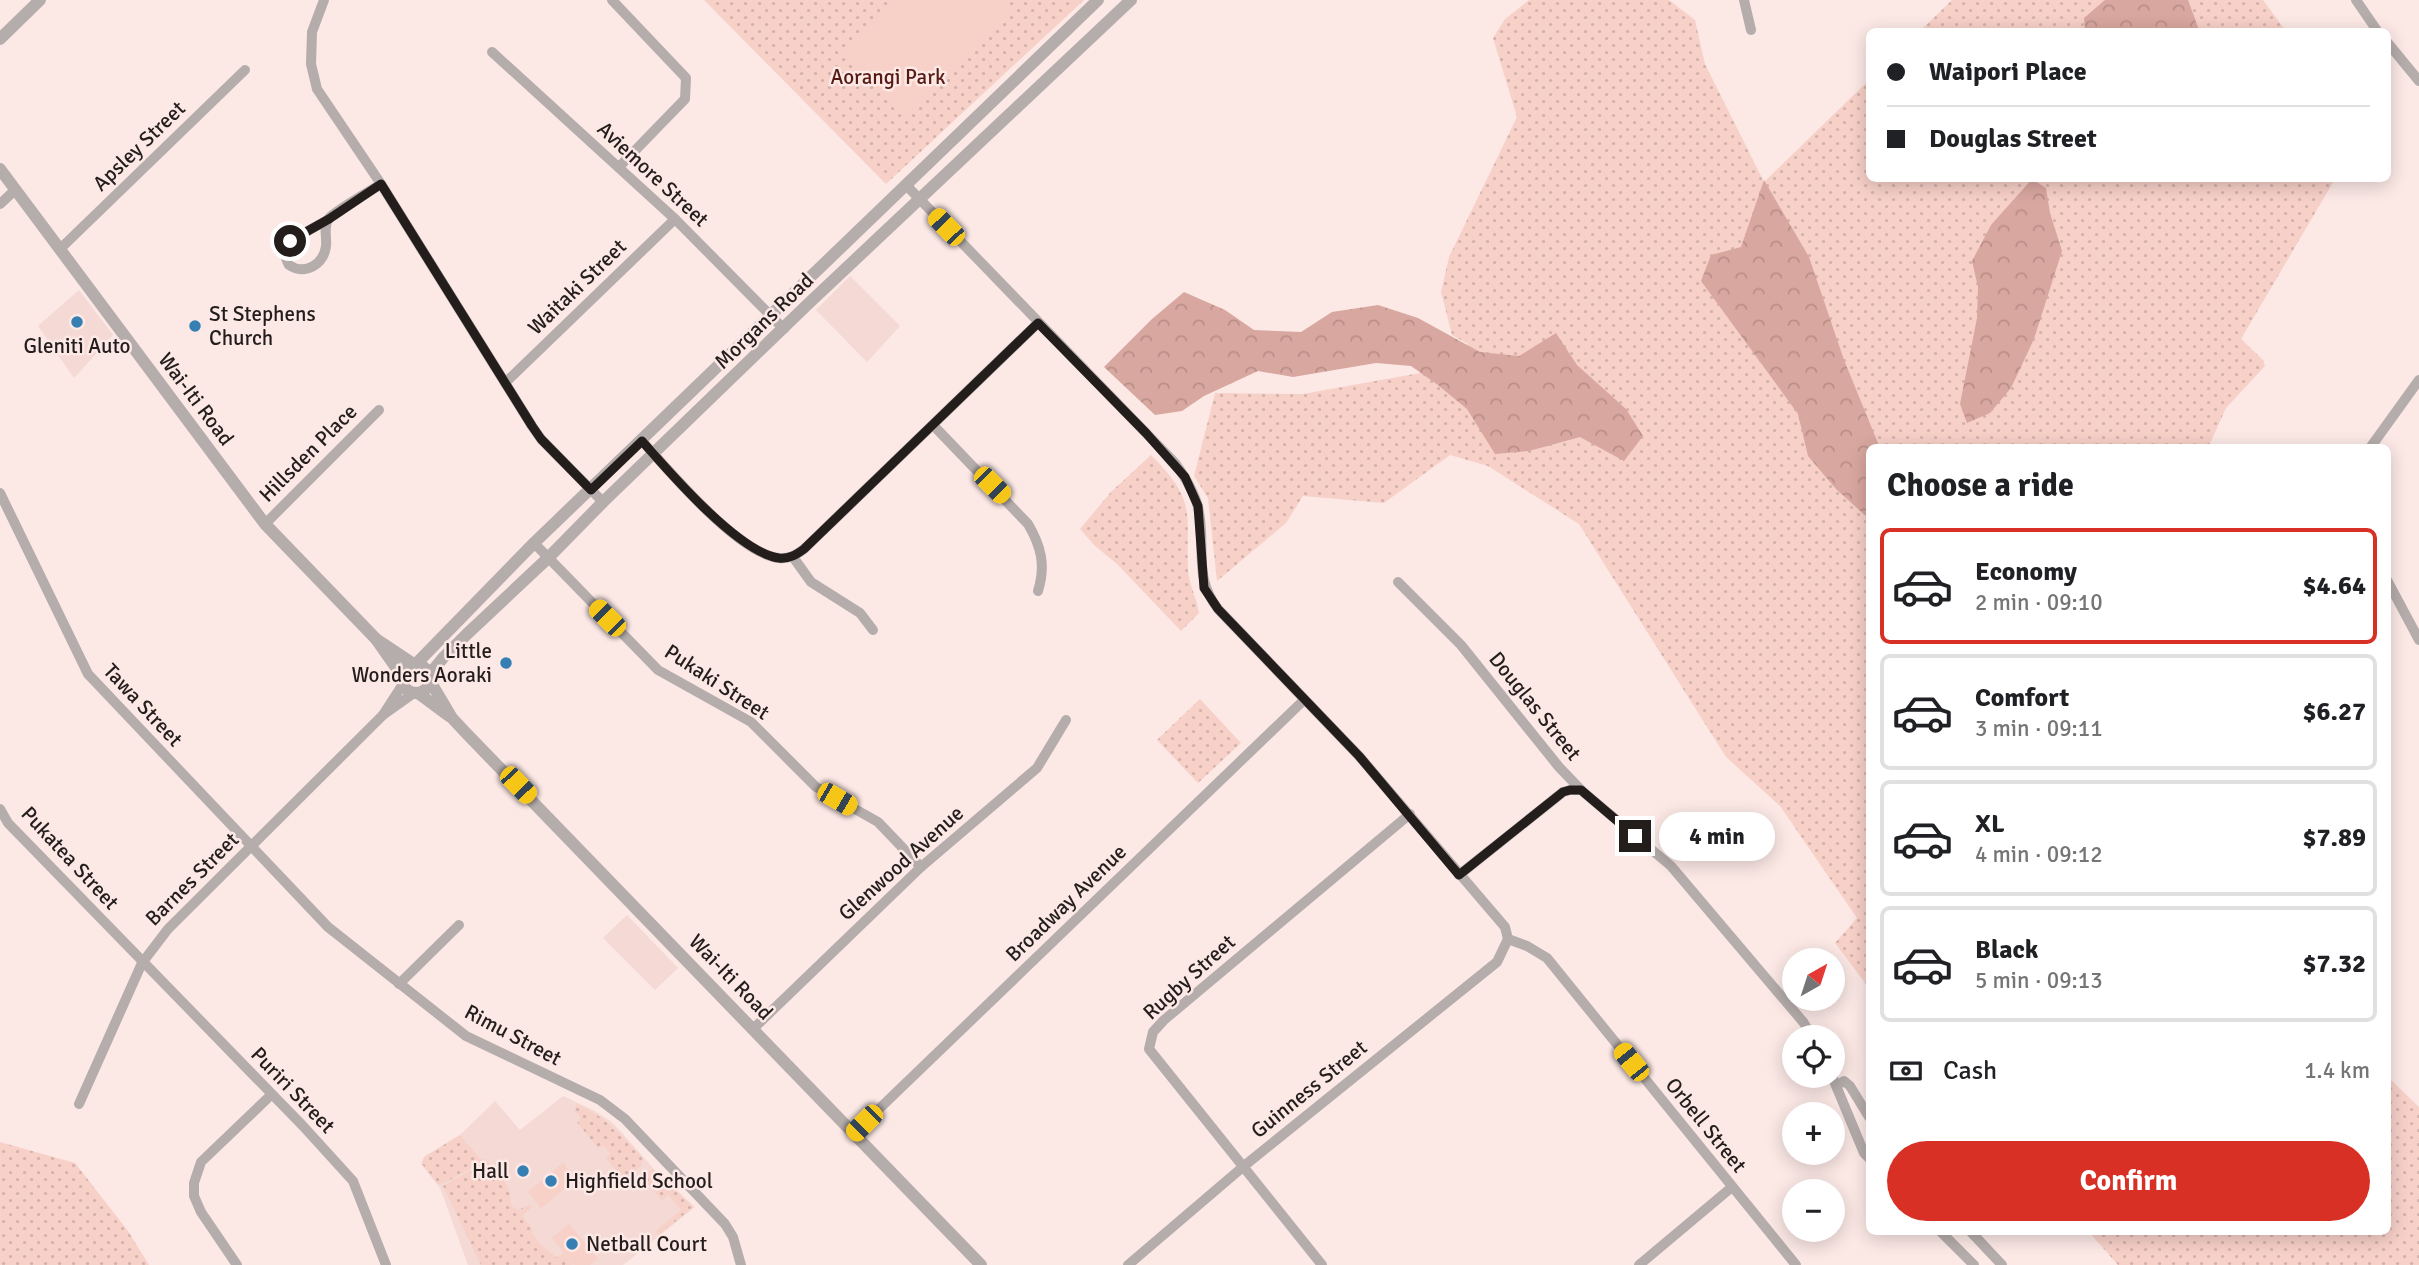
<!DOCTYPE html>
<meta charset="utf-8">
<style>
:root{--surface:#fff;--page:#f2f2f2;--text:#202124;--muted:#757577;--line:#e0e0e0;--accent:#d93025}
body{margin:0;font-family:Signika,sans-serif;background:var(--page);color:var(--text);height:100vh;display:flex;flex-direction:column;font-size:26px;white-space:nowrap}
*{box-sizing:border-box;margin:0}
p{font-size:23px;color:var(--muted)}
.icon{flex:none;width:38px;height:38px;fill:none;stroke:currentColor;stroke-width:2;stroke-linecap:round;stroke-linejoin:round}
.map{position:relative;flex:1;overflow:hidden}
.sheet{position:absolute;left:1866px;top:444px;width:525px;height:791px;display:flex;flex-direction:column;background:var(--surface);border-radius:10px;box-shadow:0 4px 18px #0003}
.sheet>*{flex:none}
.guide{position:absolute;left:1866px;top:28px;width:525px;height:154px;border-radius:10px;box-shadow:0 4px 18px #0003;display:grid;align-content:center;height:154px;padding:0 21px;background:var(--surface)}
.needle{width:46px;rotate:39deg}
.fabs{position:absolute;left:1782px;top:948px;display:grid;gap:14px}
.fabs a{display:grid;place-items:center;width:63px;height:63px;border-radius:50%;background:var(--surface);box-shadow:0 4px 18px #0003;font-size:35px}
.end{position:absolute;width:32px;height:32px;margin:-16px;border:9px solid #231d1c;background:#fff;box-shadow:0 0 0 4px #fff}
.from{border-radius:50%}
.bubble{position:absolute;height:49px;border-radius:24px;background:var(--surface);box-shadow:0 4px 18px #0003;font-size:23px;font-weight:800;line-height:49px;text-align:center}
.car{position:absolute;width:21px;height:42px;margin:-21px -10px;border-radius:9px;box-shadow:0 0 5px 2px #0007;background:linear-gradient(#f5c518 24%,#345 0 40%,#f5c518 0 76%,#345 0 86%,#f5c518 0)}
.guide b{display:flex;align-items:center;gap:24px;height:66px;font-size:26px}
.guide b+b{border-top:2px solid var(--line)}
.guide i{width:18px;height:18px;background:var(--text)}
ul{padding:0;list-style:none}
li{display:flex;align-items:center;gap:21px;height:116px;margin:0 14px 10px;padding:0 7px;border:4px solid var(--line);border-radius:10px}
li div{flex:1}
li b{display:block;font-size:26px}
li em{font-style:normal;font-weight:800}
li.current{border-color:var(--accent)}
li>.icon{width:63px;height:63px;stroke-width:1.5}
h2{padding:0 21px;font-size:32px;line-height:84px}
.pay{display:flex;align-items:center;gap:18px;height:77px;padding:0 21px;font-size:26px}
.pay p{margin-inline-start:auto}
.primary-button{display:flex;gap:14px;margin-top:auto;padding:14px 21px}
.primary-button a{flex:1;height:80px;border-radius:42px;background:var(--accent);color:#fff;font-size:28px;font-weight:800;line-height:80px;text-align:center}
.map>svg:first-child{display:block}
.built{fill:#f4d9d4}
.green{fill:url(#green-dots)}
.forest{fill:url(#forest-crowns)}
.pitch{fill:#f7d0c8}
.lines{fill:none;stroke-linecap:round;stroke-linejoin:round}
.minor{stroke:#b5adac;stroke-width:10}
.tertiary{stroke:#b5adac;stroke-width:12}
.route{stroke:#231d1c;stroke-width:9}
.poi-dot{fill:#367fb3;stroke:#fce9e6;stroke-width:2.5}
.labels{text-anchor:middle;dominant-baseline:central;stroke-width:5;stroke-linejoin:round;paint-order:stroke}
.park-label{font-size:21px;fill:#551a13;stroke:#fce9e6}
.street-label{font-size:21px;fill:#231d1c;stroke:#fce9e6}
.poi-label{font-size:21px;fill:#231d1c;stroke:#fce9e6;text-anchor:start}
</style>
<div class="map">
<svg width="2419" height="1265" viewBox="0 0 2419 1265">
<defs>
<pattern id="green-dots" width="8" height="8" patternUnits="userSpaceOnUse" patternTransform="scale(1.75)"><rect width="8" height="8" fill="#f7d0c8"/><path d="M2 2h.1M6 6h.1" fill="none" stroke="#d3b2ab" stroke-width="1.8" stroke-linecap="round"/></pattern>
<pattern id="forest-crowns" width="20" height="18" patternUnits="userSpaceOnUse" patternTransform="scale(1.75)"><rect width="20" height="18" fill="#d8a79f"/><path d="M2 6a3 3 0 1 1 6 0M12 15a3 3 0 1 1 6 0" fill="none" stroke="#b98f88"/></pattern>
</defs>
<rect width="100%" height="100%" fill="#fce9e6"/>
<g class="built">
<polygon points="850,276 900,326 867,362 816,310"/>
<polygon points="79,290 113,335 74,378 38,326"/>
<polygon points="627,915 678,968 655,990 603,938"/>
<polygon points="563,1096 595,1111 613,1123 655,1170 695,1207 623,1265 468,1265 440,1188 421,1164 424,1157 460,1135 495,1101 520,1130"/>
</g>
<g class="green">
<polygon points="704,0 1084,0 886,184"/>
<polygon points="1529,0 1669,0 1695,20 1705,64 1764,182 1869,80 1869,178 2335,179 2241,339 2263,360 2265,366 2226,408 2208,448 1869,448 1869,988 1835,943 1857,918 1780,806 1726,757 1579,524 1488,466 1450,455 1384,503 1303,496 1286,523 1217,581 1208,498 1194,476 1215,393 1303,394 1442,369 1468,344 1452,335 1441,292 1449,257 1517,117 1493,38 1505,19"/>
<polygon points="1952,0 2263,0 2286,31 1919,32"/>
<path d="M1151,455C1197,501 1186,511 1188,570C1189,585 1197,598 1199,613L1181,631L1117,564L1094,545L1080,529L1111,492Z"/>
<polygon points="1200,699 1241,743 1198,783 1157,740"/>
<polygon points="2387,1076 2419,1107 2419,1265 2118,1265 2089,1232 2387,1232"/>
<path d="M577,1104C607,1118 622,1135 643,1158L641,1166L625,1179C615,1172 614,1167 606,1158L610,1153L603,1145L598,1148L577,1122L581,1118L574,1110Z"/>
<polygon points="460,1135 480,1159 486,1160 448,1181 438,1184 422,1164 424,1157"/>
<polygon points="0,1142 75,1163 128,1231 149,1265 0,1265"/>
<path d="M487,1161C493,1169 506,1180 509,1190C512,1200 507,1205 518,1210L529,1205L533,1206L522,1216L533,1230L531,1232L539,1243L557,1258L563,1253L573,1265H481L443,1186Z"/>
<polygon points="653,1169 693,1207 659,1235 656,1232 659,1228 681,1210 668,1195 662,1200 649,1185 640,1180"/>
</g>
<g class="forest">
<polygon points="2105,0 2188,0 2198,27 2198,31 2085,31 2084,18"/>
<polygon points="2032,179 2046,188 2050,213 2062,251 2034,339 2011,388 1990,413 1967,423 1960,404 1977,318 1978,287 1972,261 1991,225"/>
<polygon points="1764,180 1809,257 1844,360 1880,448 1869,448 1869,519 1836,489 1808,456 1798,414 1701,281 1711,255 1741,247"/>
<polygon points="1184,292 1225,310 1254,330 1301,332 1332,312 1378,305 1418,318 1480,352 1519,356 1556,333 1577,365 1626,409 1643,436 1624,461 1580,437 1529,451 1495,454 1467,409 1438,385 1411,366 1376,363 1293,377 1258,371 1204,396 1182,411 1155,415 1104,367 1152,319"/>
</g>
<g class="pitch">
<polygon points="898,0 1000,0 1013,13 909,116 845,53"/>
<polygon points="563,1163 576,1179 541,1208 528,1192"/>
<polygon points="569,1224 598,1259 590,1265 574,1265 552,1238"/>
</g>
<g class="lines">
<g class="minor">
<polyline points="324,0 312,32 311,64 317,89 381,184 532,426 541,439 603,502"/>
<polyline points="612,0 686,78 685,99 619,167"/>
<polyline points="1744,0 1751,30"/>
<polyline points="2356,0 2378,32"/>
<polyline points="2387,42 2419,81"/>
<polyline points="492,52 675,219 784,329"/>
<path d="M906,185L1175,463C1185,477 1194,491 1198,507C1207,545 1192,575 1218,609L1359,756L1505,927L1508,939L1527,946L1547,958L1796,1265"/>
<polyline points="0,204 15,190"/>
<path d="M329,219L290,241C283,249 284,256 289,265C305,276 324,264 326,246C327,237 323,226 329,218C336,210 370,191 381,184"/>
<polyline points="60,249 245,70"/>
<polyline points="505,383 675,219"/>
<path d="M933,425L1028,524C1041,546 1046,565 1038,591"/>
<path d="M642,441C670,472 739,554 779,558C789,559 796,555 804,549L1038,323"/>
<polyline points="2370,448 2419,380"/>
<polyline points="0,493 88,674 328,927 466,1036 600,1100 625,1119 725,1224 733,1237 741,1265"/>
<polyline points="265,524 379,410"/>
<polyline points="534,543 658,670 751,722 816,787 878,822 921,867"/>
<polyline points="793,557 811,582 860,613 873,630"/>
<polyline points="2387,580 2419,640"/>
<polyline points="1398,582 1461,645 1559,767 1581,790 1671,866 1804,1023 1812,1038"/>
<polyline points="403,684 383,715 414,693"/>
<polyline points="0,809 8,823 303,1126 353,1181 386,1265"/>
<polyline points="1459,875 1563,792 1570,790 1581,790"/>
<polyline points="399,984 459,925"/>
<polyline points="754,1028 921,867 1037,768 1066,720"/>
<polyline points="1832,1076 1864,1153 1869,1158"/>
<polyline points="1837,1085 1844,1081 1850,1086 1869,1117"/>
<polyline points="79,1104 142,963 168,929 383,715"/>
<polyline points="854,1133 1304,700"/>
<polyline points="1941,1232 1974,1265"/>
<polyline points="1971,1232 2002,1265"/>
<polyline points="237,1265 201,1212 194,1196 194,1183 201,1162 271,1095"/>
<polyline points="1128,1265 1244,1166 1497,962 1508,939"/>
<polyline points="1322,1265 1149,1049 1153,1032 1164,1020 1410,814"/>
<polyline points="1639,1265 1732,1187"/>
</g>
<g class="tertiary">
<polyline points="0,39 40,0"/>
<polyline points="0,169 265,524 376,639 402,676"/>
<polyline points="376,639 415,665 534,543 1098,0"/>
<circle cx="416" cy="679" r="14"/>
<polyline points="429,675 443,658 467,634 548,558 603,502 808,304 1131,0"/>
<polyline points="430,681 452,718 467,734 981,1265"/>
<polyline points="418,693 449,716"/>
</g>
</g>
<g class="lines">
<path class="route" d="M290,241L329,219L381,184L532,426L541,439L591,490L642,441C669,472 739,553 779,558C789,559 796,555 804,549L1038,323L1146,433L1185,477L1198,506L1204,588L1218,609L1359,756L1459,875L1563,792L1570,790H1581L1635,836"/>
</g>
<g class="poi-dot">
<circle cx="77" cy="322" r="7"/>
<circle cx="195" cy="326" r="7"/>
<circle cx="506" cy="663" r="7"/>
<circle cx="523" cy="1171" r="7"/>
<circle cx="551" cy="1181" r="7"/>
<circle cx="572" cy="1244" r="7"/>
</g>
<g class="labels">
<g class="park-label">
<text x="888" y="77">Aorangi Park</text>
</g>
<g class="street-label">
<text transform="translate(139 146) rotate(-44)">Apsley Street</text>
<text transform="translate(653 174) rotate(43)">Aviemore Street</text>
<text transform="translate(577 287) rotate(-44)">Waitaki Street</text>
<text transform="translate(764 321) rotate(-44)">Morgans Road</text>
<text transform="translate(196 399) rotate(53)">Wai-Iti Road</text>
<text transform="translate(308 453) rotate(-45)">Hillsden Place</text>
<text transform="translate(717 682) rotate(33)">Pukaki Street</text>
<text transform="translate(143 705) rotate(47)">Tawa Street</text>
<text transform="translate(1535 706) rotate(51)">Douglas Street</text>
<text transform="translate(70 858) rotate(47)">Pukatea Street</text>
<text transform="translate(901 863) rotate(-42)">Glenwood Avenue</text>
<text transform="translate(192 879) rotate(-45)">Barnes Street</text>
<text transform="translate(1066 903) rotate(-44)">Broadway Avenue</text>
<text transform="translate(731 977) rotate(46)">Wai-Iti Road</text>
<text transform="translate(1189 977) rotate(-42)">Rugby Street</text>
<text transform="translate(513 1035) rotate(28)">Rimu Street</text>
<text transform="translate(1309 1089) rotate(-39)">Guinness Street</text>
<text transform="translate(293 1090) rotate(46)">Puriri Street</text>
<text transform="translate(1706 1125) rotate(51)">Orbell Street</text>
</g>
<g class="poi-label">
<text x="209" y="314">St Stephens<tspan x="209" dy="24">Church</tspan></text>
<text x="77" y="346" text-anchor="middle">Gleniti Auto</text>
<text x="492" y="651" text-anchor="end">Little<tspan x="492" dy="24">Wonders Aoraki</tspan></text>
<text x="509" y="1171" text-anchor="end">Hall</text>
<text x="565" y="1181">Highfield School</text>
<text x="586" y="1244">Netball Court</text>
</g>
</g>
</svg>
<div class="fabs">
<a><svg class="needle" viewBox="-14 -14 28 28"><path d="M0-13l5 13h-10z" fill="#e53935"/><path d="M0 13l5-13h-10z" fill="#757577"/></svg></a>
<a><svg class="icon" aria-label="locate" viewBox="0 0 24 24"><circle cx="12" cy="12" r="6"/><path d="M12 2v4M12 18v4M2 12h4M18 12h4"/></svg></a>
<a>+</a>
<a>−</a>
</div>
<i class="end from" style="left:290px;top:241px"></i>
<i class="end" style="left:1635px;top:836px"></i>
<div class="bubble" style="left:1659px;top:812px;width:116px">4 min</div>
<i class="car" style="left:946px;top:227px;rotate:316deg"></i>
<i class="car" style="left:992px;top:485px;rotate:135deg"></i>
<i class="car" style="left:607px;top:618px;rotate:315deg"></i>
<i class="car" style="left:518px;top:785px;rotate:136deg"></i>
<i class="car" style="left:837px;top:799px;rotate:120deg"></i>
<i class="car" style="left:1631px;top:1062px;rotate:321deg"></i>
<i class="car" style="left:864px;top:1123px;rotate:225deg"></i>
<div class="guide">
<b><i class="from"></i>Waipori Place</b>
<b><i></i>Douglas Street</b>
</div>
<section class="sheet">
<h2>Choose a ride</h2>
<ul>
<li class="current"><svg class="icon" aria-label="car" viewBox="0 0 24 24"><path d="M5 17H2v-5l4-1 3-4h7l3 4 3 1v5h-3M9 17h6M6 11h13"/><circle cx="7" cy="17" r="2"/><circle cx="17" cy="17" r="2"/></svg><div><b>Economy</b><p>2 min · 09:10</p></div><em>$4.64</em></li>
<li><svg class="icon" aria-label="car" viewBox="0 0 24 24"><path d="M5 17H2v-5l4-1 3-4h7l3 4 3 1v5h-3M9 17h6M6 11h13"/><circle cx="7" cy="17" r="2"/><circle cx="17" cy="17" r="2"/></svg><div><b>Comfort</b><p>3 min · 09:11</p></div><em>$6.27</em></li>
<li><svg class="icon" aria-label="car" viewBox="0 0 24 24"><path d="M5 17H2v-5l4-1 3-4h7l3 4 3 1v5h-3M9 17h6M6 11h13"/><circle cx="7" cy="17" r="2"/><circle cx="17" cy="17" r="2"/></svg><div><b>XL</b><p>4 min · 09:12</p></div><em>$7.89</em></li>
<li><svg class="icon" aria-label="car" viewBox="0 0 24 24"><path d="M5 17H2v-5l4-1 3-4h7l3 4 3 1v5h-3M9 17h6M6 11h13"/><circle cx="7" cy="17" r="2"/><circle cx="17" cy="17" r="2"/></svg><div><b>Black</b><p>5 min · 09:13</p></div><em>$7.32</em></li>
</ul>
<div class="pay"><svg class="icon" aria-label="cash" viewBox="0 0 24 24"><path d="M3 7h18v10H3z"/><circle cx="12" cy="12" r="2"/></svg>Cash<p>1.4 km</p></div>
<div class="primary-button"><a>Confirm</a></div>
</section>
</div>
